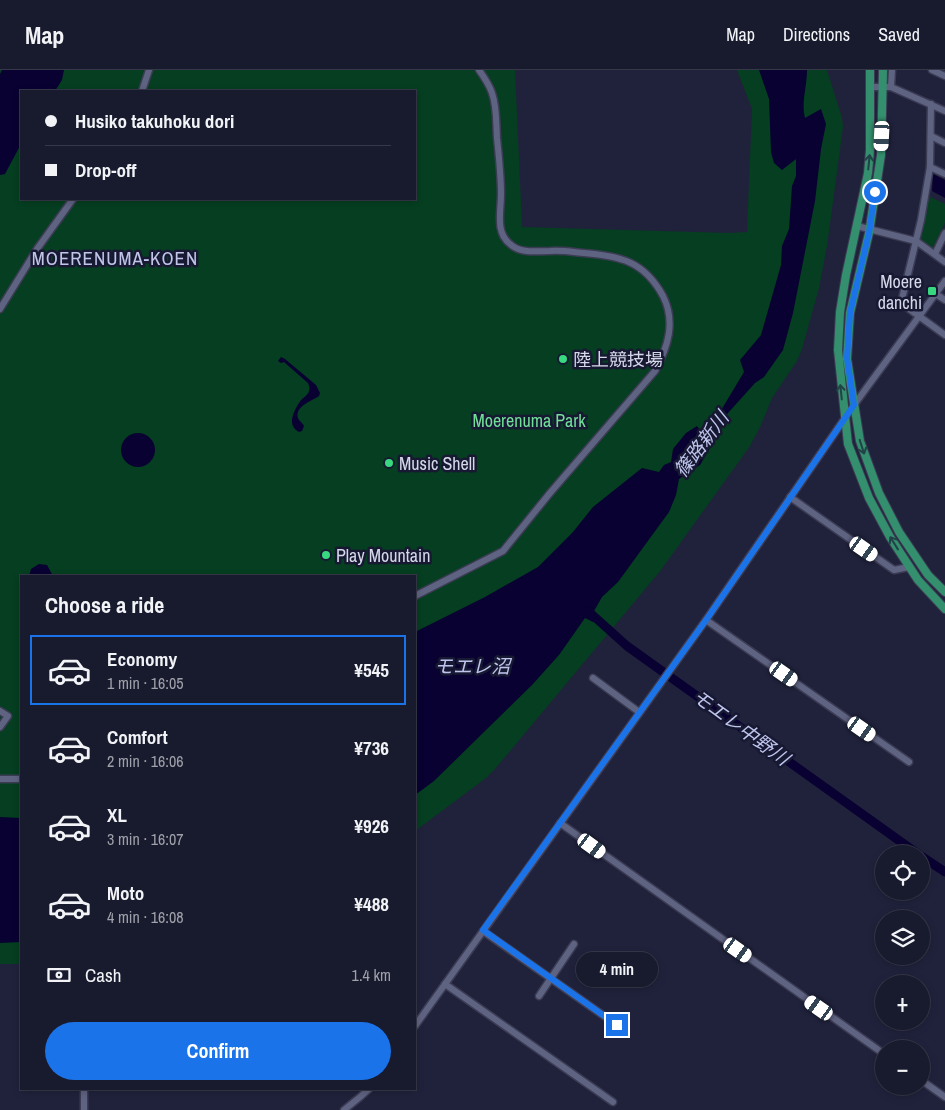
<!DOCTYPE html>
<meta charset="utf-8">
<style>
:root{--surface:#181a2d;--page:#212335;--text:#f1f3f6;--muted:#9fa1aa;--line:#363849;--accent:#1a73e8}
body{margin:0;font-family:"Archivo Narrow","Noto Sans JP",sans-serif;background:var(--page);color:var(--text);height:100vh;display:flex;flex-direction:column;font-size:19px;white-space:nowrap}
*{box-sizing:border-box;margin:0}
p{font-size:16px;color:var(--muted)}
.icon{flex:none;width:28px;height:28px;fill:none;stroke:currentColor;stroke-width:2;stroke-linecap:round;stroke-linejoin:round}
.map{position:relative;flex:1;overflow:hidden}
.side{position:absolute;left:20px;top:505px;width:396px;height:515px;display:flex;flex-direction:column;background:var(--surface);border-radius:0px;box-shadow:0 2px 8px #0003,0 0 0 1px var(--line)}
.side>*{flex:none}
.top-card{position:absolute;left:20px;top:20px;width:396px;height:110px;border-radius:0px;box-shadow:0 2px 8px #0003,0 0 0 1px var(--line);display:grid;align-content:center;height:110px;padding:0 25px;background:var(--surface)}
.controls{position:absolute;left:875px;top:775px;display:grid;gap:10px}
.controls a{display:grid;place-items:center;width:55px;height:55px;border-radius:50%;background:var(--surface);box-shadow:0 2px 8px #0003,0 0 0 1px var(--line);font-size:25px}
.end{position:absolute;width:22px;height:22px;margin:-11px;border:6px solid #1a73e8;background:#fff;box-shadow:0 0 0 2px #fff}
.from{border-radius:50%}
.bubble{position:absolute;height:35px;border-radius:18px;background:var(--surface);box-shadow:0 2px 8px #0003,0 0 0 1px var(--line);font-size:16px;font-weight:800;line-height:35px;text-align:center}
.car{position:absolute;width:15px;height:30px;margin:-15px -8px;border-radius:6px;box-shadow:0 0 4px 1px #0007;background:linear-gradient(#fff 24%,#345 0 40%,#fff 0 76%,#345 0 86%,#fff 0)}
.top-card b{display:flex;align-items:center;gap:18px;height:48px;font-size:19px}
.top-card b+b{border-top:1px solid var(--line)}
.top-card i{width:12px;height:12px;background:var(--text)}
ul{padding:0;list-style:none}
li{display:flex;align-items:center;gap:15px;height:70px;margin:0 10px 8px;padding:0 15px;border:2px solid transparent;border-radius:0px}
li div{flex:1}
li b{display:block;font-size:19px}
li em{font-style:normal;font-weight:800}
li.selected{border-color:var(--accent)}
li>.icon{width:45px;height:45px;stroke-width:1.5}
h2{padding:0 25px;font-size:22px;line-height:60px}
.pay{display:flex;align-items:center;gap:12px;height:55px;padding:0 25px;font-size:19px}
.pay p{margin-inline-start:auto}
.cta{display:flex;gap:10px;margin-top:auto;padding:10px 25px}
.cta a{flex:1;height:58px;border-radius:30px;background:var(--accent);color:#fff;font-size:20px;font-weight:800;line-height:58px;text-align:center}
header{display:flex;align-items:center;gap:30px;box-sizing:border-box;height:70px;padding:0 25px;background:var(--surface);border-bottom:1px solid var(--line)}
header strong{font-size:24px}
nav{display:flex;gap:28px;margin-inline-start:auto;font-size:18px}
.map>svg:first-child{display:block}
.green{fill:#053e20;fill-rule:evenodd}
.water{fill:#090131}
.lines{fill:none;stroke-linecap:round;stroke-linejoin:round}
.river{stroke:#090131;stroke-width:9}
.minor-casing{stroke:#3b3c53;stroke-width:9}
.major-casing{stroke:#3b3c53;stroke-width:10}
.minor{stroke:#5f6382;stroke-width:6}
.major{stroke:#348f6e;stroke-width:8}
.oneway{stroke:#214247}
.route{stroke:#1a73e8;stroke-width:6}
.poi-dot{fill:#38d880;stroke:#171932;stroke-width:2}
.labels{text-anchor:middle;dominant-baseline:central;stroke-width:5;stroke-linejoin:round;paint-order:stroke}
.poi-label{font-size:18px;fill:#d5d8e9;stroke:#171932;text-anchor:start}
.park-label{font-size:18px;fill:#70df98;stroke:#171932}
.neighbourhood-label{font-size:19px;letter-spacing:1px;fill:#c1c6e9;stroke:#171932}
.water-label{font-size:19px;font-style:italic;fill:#bfc4ed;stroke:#171932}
</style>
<header>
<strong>Map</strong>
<nav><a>Map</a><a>Directions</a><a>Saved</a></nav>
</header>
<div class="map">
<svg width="945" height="1040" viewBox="0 0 945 1040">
<rect width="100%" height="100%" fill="#20223c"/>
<g class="green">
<path d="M0,0H515L522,157L730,163L747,162L752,39L737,0H827L842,48L843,57L827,176L819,218L802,279L797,291L772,328L761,355L750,376L661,500L495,699L486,708L415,761V506H21V894H0ZM21,21H415V129H21Z"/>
<polygon points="928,126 945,134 945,153 933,177 931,178 920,168"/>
</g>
<g class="water">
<polygon points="2,0 64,0 62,10 55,21 21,21 21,74 5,104 0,105 0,4"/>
<path d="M759,0H807C807,17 801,32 805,48L821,39L826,54L821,79L815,131L793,243L783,280L764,307L755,313L728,343L712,369L713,373L700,395L679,409L676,425L669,442L618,512L602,527L594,541L599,546L593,552L585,548L559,585L532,615L434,711L415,725V562L485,527L538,497L573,462L593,437L642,398L659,402L664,395L671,392L673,379L686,363L697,356L705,367L744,302L740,290L761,265L781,195L782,176L789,159L792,116L796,106V89L782,100L774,93L771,82L769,29Z"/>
<polygon points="933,104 945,110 945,128 932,121"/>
<path d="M281,287L285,289L316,315L320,323L319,326C312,331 292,337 299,350C301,352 303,354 304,356L302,361L299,362C286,355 294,340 301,330C304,327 308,325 309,321C310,318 309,316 308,313L284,292L281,293L278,291Z"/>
<circle cx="138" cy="380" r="17"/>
<polygon points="39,494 47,495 53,506 29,506 31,499"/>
<polygon points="0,747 21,748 21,872 0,873"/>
</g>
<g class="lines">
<g class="river">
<polyline points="588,541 627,576 918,784"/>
<polyline points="921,786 945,802"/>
</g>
<defs>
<g id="minor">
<polyline points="932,0 945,6"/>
<polyline points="871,17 891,17 945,41"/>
<polyline points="891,17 892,0"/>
<polyline points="142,21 149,0"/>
<polyline points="931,34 930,97 921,150 901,233 945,265"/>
<polyline points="931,66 945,73"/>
<polyline points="930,97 945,104"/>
<polyline points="857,156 916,171 945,192"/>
<polyline points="935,184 945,163"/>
<polyline points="936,224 945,230"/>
<polyline points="0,239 37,179 73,129"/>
<polyline points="790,427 894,500 909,497"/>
<path d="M415,526L503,481L550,423L655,301C668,277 676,252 663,226C644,191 620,186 584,183C573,182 561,180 550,181C536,181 521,184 510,174C495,162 501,142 501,124C501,106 499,87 497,68C496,53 497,37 492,23C489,14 484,7 479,0"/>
<polyline points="706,550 909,692"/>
<polyline points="593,608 639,642"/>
<polyline points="0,641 8,646 0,657"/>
<polyline points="0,709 21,709"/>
<polyline points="560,753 884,984"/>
<polyline points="483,861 617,955"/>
<polyline points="445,914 613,1032"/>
<polyline points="539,926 574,874"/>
<polyline points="415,956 706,550 854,335 945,211"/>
<polyline points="921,1010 945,1027"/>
<polyline points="84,1019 84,1040"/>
<polyline points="344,1040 360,1027 369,1019"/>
</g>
<g id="major">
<polyline points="870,0 870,80 868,103 846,205 840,242 838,280 848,374 869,428 890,467 918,510 945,539"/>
<polyline points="883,0 881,85 869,163 850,243 847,289 860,371 879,423 899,462 928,505 945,522"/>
</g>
</defs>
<use href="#minor" class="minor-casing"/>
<use href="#major" class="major-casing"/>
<use href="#minor" class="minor"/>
<use href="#major" class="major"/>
</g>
<defs><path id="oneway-shaft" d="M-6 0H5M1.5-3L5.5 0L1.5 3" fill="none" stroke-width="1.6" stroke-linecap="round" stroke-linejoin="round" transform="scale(1.25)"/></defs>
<g class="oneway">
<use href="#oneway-shaft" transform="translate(869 92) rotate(-84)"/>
<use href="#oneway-shaft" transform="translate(841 322) rotate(-96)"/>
<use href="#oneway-shaft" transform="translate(862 377) rotate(72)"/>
<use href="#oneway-shaft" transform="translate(894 473) rotate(-122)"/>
</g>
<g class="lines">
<polyline class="route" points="617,955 483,860 706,550 854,335 847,288 850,243 869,163 875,122"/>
</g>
<g class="poi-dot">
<rect x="927" y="216" width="10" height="10" rx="2.5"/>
<circle cx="563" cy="289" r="5"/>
<circle cx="389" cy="393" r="5"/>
<circle cx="326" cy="485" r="5"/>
</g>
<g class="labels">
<g class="poi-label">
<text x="922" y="211" text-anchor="end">Moere<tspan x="922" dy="21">danchi</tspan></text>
<text x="573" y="289">陸上競技場</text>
<text x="399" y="393">Music Shell</text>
<text x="336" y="485">Play Mountain</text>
</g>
<g class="park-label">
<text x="529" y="350">Moerenuma Park</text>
</g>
<g class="neighbourhood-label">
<text x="115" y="188">MOERENUMA-KOEN</text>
</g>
<g class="water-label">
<text transform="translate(701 374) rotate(-53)">篠路新川</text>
<text x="472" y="596">モエレ沼</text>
<text transform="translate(741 657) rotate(36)">モエレ中野川</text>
</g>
</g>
</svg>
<div class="controls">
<a><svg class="icon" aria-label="locate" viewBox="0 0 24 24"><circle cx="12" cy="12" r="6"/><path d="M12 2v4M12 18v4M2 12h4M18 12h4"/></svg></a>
<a><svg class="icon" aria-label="layers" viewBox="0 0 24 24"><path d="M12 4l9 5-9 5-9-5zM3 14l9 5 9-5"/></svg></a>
<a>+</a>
<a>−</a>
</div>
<i class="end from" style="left:875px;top:122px"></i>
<i class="end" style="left:617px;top:955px"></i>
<div class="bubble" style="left:576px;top:882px;width:82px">4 min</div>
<i class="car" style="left:882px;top:66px;rotate:183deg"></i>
<i class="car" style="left:864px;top:479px;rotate:125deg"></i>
<i class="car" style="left:784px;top:604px;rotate:125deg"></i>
<i class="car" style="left:862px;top:659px;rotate:125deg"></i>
<i class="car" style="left:592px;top:776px;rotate:126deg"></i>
<i class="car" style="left:738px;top:880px;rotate:125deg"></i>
<i class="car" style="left:819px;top:938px;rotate:305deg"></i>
<div class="top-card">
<b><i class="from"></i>Husiko takuhoku dori</b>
<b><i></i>Drop-off</b>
</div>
<section class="side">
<h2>Choose a ride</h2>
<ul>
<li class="selected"><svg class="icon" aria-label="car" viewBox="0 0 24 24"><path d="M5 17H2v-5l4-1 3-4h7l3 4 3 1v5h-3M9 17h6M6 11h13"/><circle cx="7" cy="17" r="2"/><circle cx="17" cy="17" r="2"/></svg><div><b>Economy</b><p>1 min · 16:05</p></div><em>¥545</em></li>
<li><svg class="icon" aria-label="car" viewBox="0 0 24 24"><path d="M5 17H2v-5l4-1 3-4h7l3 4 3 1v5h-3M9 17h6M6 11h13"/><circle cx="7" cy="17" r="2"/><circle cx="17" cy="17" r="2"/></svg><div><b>Comfort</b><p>2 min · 16:06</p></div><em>¥736</em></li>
<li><svg class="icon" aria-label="car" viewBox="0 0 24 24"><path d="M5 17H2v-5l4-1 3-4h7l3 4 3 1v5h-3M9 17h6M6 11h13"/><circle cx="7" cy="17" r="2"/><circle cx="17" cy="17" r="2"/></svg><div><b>XL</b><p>3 min · 16:07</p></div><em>¥926</em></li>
<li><svg class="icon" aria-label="car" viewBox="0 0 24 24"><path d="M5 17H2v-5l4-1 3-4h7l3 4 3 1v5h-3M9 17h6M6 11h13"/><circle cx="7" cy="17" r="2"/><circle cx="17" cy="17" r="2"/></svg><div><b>Moto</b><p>4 min · 16:08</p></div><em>¥488</em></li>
</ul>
<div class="pay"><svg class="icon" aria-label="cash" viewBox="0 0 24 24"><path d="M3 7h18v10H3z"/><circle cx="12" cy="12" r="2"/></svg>Cash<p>1.4 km</p></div>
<div class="cta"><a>Confirm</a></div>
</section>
</div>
